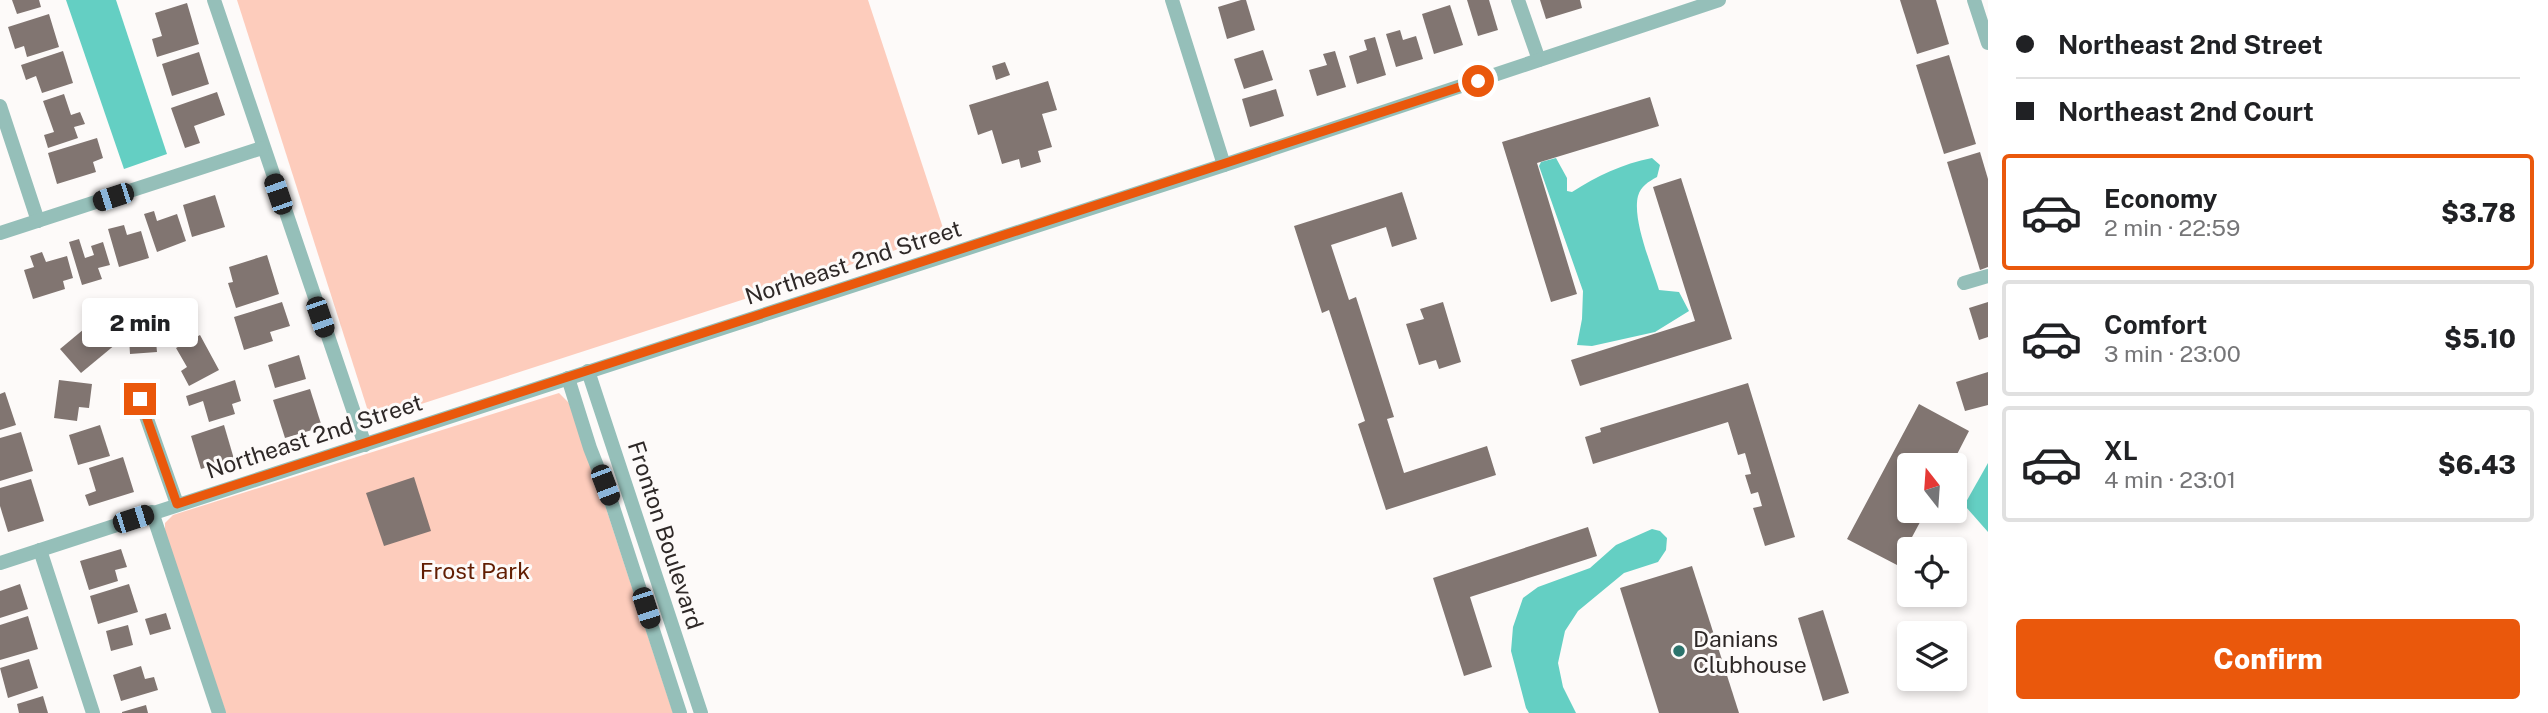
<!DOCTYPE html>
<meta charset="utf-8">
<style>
:root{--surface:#fff;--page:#f2f2f2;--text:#202124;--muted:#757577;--line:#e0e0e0;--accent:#ea580c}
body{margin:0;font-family:"Public Sans",sans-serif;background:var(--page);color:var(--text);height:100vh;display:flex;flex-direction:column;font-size:26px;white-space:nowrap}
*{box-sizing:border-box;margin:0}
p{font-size:23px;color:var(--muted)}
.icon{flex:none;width:38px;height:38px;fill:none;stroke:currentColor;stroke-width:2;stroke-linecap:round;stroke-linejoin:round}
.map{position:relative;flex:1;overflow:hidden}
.panel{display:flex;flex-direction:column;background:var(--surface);width:560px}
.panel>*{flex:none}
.hud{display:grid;align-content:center;height:154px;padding:0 28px;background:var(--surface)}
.needle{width:46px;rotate:343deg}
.tools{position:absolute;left:1897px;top:453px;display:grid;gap:14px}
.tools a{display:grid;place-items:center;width:70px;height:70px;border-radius:7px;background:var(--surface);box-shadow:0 4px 10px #0003;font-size:35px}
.end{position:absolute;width:32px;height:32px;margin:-16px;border:9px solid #ea580c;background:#fff;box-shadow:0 0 0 4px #fff}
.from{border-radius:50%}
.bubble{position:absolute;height:49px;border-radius:7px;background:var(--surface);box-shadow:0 4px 10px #0003;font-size:23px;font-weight:800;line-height:49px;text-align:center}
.car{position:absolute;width:21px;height:42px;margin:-21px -10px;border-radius:9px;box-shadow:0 0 5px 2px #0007;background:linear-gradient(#222 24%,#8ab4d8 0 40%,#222 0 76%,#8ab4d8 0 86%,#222 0)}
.hud b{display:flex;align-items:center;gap:24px;height:66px;font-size:26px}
.hud b+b{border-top:2px solid var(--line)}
.hud i{width:18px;height:18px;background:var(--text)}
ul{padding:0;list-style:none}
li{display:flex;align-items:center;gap:21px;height:116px;margin:0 14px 10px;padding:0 14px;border:4px solid var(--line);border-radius:7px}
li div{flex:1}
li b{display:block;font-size:26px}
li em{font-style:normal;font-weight:800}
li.current{border-color:var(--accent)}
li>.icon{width:63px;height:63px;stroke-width:1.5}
.action{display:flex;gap:14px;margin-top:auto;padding:14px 28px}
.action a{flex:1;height:80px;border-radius:7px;background:var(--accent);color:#fff;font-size:28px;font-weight:800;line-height:80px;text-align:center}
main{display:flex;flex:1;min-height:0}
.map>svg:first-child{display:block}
.green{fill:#fdccbc}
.water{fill:#64cfc3}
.building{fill:#817571}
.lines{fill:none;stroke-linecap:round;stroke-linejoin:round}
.minor{stroke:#95bfb9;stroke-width:14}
.route{stroke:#ea580c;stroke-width:9}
.poi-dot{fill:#2b736c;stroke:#fdfaf9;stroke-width:2.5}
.labels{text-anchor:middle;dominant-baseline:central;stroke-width:6;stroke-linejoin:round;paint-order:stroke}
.street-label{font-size:23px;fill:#2e2827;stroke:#fdfaf9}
.park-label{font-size:23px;fill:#621e03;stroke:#fdfaf9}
.poi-label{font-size:23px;fill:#2e2827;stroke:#fdfaf9;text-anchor:start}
</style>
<main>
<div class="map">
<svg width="1988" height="713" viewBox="0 0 1988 713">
<rect width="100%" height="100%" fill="#fdfaf9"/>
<g class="green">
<polygon points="237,0 868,0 945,234 381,417 368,411"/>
<polygon points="559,393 573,407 673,713 226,713 165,533 165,523 173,515"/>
</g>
<g class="water">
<polygon points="66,0 116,0 167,154 124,169"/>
<path d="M1556,158L1567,178V191L1572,192C1597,176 1622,164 1652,158L1660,165L1657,177C1648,182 1641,186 1638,196C1632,220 1652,266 1659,290L1679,292L1689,311L1655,332L1592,346L1577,345L1582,319L1583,291L1539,166L1541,162Z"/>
<polygon points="1988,463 1988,532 1966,507 1966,502"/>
<polygon points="1652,529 1660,531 1667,538 1666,550 1658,562 1624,573 1578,611 1565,631 1558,663 1563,687 1576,713 1529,713 1526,708 1511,651 1513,627 1523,598 1538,587 1590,568 1616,545"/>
</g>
<g class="building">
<polygon points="12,0 39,0 41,7 17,14"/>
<polygon points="1241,0 1246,0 1255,30 1227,39 1218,7"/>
<polygon points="1467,0 1489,0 1498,30 1478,36"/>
<polygon points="1540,0 1580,0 1582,8 1546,19"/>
<polygon points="1900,0 1936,0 1949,44 1917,54"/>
<polygon points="187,3 199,44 157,57 152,39 162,36 155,13"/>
<polygon points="1450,5 1463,45 1434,54 1422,14"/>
<polygon points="49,14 59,47 27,57 24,46 15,49 8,27"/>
<polygon points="1400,30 1403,40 1416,36 1423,59 1396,67 1386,34"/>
<polygon points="1375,37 1386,75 1357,84 1349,56 1367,50 1364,40"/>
<polygon points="1263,50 1273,80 1244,89 1234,59"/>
<polygon points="63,51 73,83 42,93 36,76 26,80 21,65"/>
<polygon points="1335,51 1346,87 1317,96 1309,70 1327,65 1323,54"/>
<polygon points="199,52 209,84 172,96 162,64"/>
<polygon points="1949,55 1976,144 1944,154 1916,65"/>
<polygon points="1005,62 1010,75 996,80 992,66"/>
<polygon points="1048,81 1057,110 1042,114 1052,147 1038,151 1041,162 1021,168 1019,159 1002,164 992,130 978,135 969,105"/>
<polygon points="1276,89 1284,116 1250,127 1242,99"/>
<polygon points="217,92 225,115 194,126 200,143 185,148 171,108"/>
<polygon points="64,94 71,115 80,112 85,124 74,127 78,138 48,148 44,135 54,132 43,101"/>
<polygon points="1650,97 1659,126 1537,163 1577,294 1551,302 1502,142"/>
<polygon points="97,138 103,158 93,162 96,172 57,184 48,153"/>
<polygon points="1980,152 1988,179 1988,267 1980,270 1947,162"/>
<polygon points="1681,178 1732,339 1580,386 1571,360 1695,321 1653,187"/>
<polygon points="1402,192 1417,239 1392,247 1386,227 1331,245 1349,300 1356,297 1394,417 1387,419 1404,473 1487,446 1496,475 1386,510 1358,424 1365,421 1329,310 1322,313 1294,226"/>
<polygon points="215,195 225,227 192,237 183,205"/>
<polygon points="154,211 157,221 177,214 186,241 157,252 144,214"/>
<polygon points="124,225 127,235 141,231 149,258 119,267 108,229"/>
<polygon points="79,239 85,258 94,255 91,246 103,242 110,265 98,268 102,279 82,285 69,242"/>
<polygon points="42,252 46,262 67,256 73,278 63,281 65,289 33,299 24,270 34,267 30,256"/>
<polygon points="267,255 279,294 236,308 228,283 233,282 229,267"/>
<polygon points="282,302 290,326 270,332 273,341 244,350 234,317"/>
<polygon points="1443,302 1461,362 1439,369 1436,360 1419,365 1406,324 1424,319 1420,309"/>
<polygon points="1988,302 1988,337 1979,340 1969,308"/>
<polygon points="96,319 116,344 81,373 60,349"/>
<polygon points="167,319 168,340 156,341 157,352 130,354 128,321"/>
<polygon points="200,335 219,370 189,386 181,371 187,367 176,348"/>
<polygon points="299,355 306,379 275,388 268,365"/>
<polygon points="1988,372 1988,405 1965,411 1956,382"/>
<polygon points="59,380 92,384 89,408 79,407 77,421 54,418"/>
<polygon points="235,380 241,401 232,404 235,414 209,422 203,401 189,406 186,396"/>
<polygon points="1748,383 1795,537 1765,546 1753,508 1762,506 1758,492 1751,494 1745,475 1751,474 1745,453 1738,455 1728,422 1593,464 1585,437 1601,432 1600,428"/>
<polygon points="310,389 322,427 285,438 273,400"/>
<polygon points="5,392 16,425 0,430 0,394"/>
<polygon points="1919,404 1969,431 1951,466 1909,466 1909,511 1926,511 1897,565 1847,539"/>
<polygon points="100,425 110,456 78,465 69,435"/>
<polygon points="224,425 234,459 201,469 191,436"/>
<polygon points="21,432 33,471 0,481 0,438"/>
<polygon points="123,457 134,492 89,506 85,495 96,491 89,468"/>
<polygon points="414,477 431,531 384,546 366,493"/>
<polygon points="31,479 44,521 8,532 0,506 0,488"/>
<polygon points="1588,527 1597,556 1470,597 1492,667 1464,676 1433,578"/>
<polygon points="121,549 127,567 115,570 118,581 89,590 80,561"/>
<polygon points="1692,566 1739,713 1659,713 1620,588"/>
<polygon points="20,584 28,609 0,618 0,591"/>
<polygon points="129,584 138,612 98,624 90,596"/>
<polygon points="1823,610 1849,693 1823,701 1798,618"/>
<polygon points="166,613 171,629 150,635 145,619"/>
<polygon points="28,616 38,649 0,660 0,625"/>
<polygon points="128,625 133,645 111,651 106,631"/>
<polygon points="29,659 38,688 8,698 0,668"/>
<polygon points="141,666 145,679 154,677 158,690 121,701 113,675"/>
<polygon points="43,696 48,713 19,713 17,704"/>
<polygon points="146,705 148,713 122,713 122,712"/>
</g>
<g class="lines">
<g class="minor">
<polyline points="214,0 365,445"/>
<polyline points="1172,0 1224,165"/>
<polyline points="1518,0 1539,60"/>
<polyline points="1974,0 1988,43"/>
<polyline points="0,106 38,221"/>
<polyline points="0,233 262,148"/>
<polyline points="1964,283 1988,276"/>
<polyline points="588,371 701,713"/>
<polyline points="568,378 590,448 612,504 680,713"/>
<polyline points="140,399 177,504"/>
<polyline points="152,512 219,713"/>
<polyline points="40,550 93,713"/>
<polyline points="0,563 1224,165 1719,0"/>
</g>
</g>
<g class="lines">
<polyline class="route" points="140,399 177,504 1478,81"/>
</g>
<circle class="poi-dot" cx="1679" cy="651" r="7"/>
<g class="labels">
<g class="street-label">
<text transform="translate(853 262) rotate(-18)">Northeast 2nd Street</text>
<text transform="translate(314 436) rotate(-18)">Northeast 2nd Street</text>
<text transform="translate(666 535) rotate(72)">Fronton Boulevard</text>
</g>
<g class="park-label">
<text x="475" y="570">Frost Park</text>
</g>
<g class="poi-label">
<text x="1693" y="638">Danians<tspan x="1693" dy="26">Clubhouse</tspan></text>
</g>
</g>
</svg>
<div class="tools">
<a><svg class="needle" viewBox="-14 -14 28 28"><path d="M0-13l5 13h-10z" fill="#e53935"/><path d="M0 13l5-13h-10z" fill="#757577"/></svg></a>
<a><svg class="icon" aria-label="locate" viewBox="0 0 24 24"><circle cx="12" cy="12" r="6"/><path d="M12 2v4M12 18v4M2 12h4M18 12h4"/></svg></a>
<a><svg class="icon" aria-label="layers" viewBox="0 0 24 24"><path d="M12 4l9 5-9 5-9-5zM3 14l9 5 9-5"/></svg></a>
</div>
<i class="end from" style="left:1478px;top:81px"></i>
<i class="end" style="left:140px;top:399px"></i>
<div class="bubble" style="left:82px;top:298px;width:116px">2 min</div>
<i class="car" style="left:278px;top:194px;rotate:341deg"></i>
<i class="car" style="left:113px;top:197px;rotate:252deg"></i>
<i class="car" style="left:320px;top:317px;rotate:161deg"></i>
<i class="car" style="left:605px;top:485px;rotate:159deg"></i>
<i class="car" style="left:133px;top:519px;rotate:72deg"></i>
<i class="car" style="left:646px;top:608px;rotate:162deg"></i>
</div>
<section class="panel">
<div class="hud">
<b><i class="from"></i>Northeast 2nd Street</b>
<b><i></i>Northeast 2nd Court</b>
</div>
<ul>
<li class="current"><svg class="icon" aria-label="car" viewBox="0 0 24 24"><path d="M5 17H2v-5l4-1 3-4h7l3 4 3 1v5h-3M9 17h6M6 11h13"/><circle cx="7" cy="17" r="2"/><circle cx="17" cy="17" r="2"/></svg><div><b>Economy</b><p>2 min · 22:59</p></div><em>$3.78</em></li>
<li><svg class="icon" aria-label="car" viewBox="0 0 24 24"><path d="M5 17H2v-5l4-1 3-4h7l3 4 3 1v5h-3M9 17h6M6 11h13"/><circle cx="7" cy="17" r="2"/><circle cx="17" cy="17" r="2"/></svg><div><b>Comfort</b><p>3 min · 23:00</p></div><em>$5.10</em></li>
<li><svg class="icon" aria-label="car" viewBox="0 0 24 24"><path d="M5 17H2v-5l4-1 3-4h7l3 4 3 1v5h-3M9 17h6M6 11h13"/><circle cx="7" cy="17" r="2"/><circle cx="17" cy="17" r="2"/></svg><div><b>XL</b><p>4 min · 23:01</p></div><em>$6.43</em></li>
</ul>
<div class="action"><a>Confirm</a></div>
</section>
</main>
